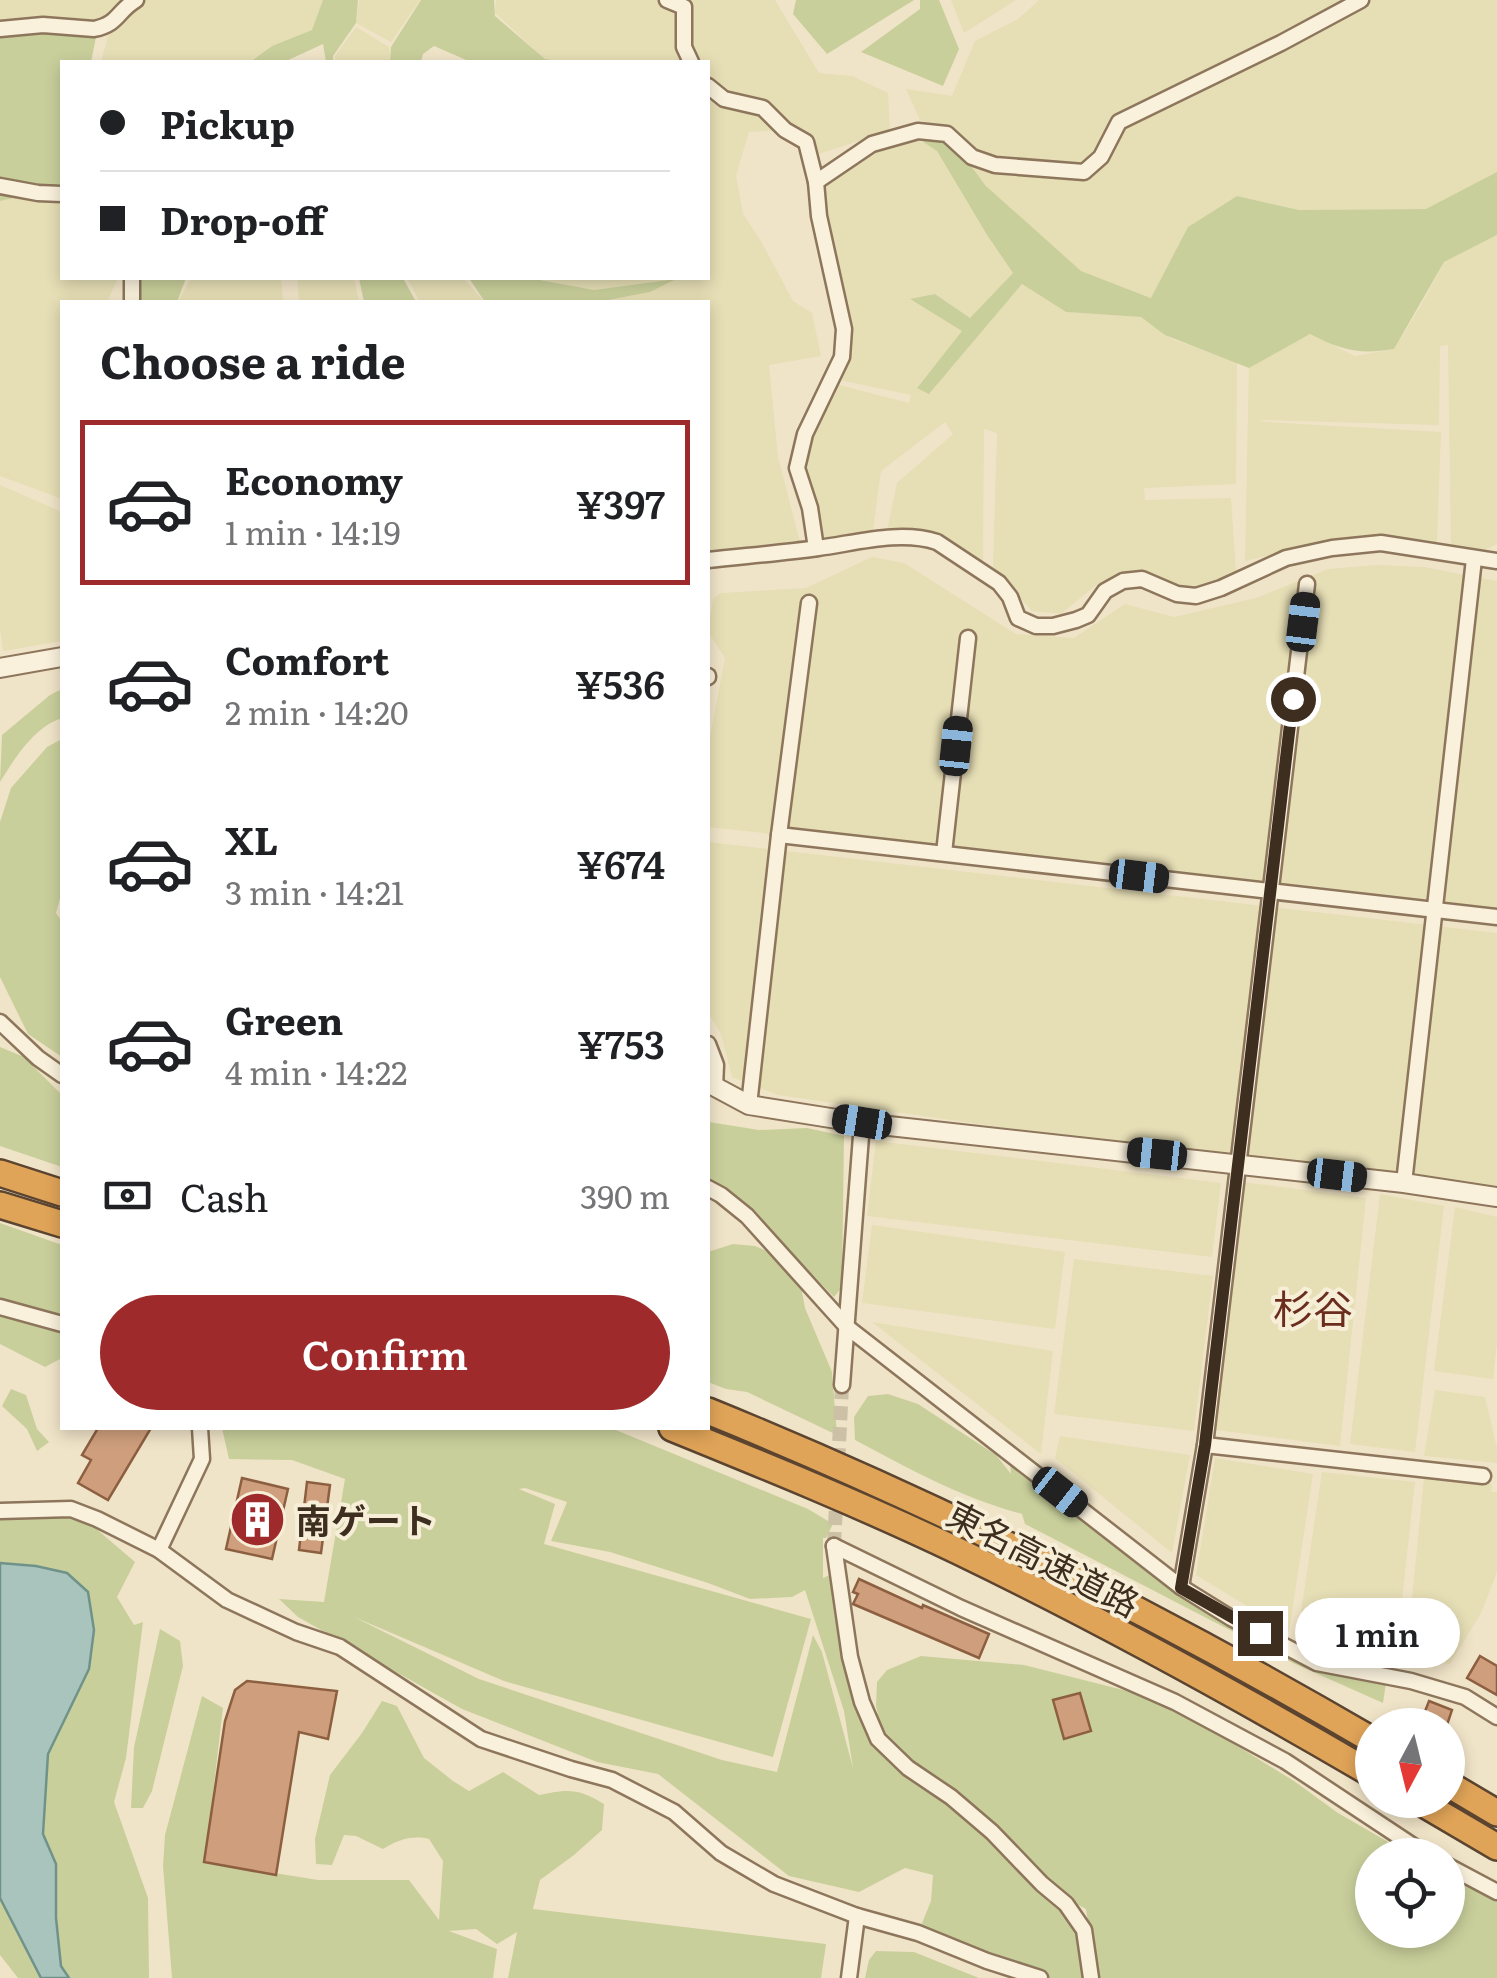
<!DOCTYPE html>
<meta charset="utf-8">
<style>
:root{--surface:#fff;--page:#f2f2f2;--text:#202124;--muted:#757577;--line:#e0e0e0;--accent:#9e2a2b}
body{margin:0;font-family:Literata,"Noto Sans JP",serif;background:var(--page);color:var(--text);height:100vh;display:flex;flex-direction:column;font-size:38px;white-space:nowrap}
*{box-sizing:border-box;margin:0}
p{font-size:32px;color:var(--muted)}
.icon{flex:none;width:55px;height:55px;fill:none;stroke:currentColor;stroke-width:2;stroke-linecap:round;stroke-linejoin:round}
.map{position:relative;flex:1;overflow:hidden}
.panel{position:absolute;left:60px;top:300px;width:650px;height:1130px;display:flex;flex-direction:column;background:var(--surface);border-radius:0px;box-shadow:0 5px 15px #0003}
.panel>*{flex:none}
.guide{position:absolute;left:60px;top:60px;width:650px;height:220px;border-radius:0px;box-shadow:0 5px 15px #0003;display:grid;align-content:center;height:220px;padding:0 40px;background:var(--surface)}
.needle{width:65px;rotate:187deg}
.buttons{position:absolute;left:1355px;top:1708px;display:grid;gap:20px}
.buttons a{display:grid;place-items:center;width:110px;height:110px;border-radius:50%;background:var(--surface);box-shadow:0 5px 15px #0003;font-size:50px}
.end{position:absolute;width:45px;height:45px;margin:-22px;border:12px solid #3d2e20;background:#fff;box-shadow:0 0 0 5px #fff}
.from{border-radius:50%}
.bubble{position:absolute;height:70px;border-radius:35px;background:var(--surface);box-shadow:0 5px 15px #0003;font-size:32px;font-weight:600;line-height:70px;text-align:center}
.car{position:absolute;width:30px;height:60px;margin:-30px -15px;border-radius:12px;box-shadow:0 0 8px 2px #0007;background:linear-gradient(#222 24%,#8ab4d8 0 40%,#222 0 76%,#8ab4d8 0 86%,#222 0)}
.guide b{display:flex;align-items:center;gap:35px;height:95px;font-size:38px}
.guide b+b{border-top:2px solid var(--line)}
.guide i{width:25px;height:25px;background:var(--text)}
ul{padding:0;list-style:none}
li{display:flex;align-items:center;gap:30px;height:165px;margin:0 20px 15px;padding:0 20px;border:5px solid transparent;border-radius:0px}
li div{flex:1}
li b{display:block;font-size:38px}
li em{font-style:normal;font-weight:600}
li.selected{border-color:var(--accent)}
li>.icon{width:90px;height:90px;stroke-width:1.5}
h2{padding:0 40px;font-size:45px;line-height:120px}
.pay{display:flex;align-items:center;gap:25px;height:110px;padding:0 40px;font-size:38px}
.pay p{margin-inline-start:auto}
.primary-button{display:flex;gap:20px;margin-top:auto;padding:20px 40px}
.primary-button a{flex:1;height:115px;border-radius:60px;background:var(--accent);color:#fff;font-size:40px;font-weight:600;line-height:115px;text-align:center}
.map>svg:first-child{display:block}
.farmland{fill:#e6deb5}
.green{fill:#c9cf9b;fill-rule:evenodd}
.water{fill:#a9c4bc;stroke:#6f938a;stroke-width:2.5}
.building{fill:#cf9f7d;stroke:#8d5f41;stroke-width:2.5}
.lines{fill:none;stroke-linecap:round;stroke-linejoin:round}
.minor-tunnel{stroke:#ccc0a6;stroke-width:14;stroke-dasharray:14 7;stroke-linecap:butt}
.minor-casing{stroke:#8d765c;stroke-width:19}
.tertiary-casing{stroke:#8d765c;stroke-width:22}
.motorway-casing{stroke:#5b4430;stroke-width:30}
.minor{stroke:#faf1dc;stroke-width:14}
.tertiary{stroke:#faf1dc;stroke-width:18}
.motorway{stroke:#e0a458;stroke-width:25}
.route{stroke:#3d2e20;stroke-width:12}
.labels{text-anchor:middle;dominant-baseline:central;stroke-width:8;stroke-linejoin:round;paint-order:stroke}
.poi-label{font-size:35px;font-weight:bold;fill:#3d2e20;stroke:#f7eed8;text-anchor:start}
.street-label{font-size:35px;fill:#3d2e20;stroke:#f7eed8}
.quarter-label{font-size:40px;fill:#6b2e1e;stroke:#f7eed8}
</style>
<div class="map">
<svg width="1497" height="1978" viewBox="0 0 1497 1978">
<rect width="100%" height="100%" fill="#f0e4c8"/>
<g class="farmland">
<polygon points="0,0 122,0 122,7 96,21 44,20 0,25"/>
<polygon points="147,0 323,0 313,30 272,46 249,62 101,62 108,36 130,12"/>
<polygon points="359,0 420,0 391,42 356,23"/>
<polygon points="496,0 775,0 819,73 852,76 888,93 890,131 809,157 785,130 749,132 736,175 743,214 761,241 793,301 812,313 821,356 769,365 778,457 800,542 708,550 708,302 598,302 650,292 672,280 594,290 529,278 708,278 708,62 566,62 545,59 495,13"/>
<polygon points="951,0 1016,0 964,33"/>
<polygon points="1039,0 1497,0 1497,172 1429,209 1299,210 1237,196 1188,227 1152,298 1081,271 996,197 937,126 920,120 906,89 952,96 975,41 1018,19"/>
<polygon points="356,27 389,47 390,62 335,62 335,56"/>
<polygon points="903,135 933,146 937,151 987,235 1013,273 970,318 935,294 911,300 963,331 917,387 930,393 1022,284 1066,312 1141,317 1172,339 1237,362 1236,484 1144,488 1145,500 1231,498 1236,572 1193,591 1147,572 1125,574 1095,586 1061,614 1032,611 993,567 997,433 984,429 983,565 939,535 887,531 897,483 953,434 945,422 881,471 873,530 823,539 797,468 835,384 909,403 911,395 835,379 843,341 829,260 823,185 861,157"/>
<polygon points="62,195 62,278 118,278 107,302 62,302 62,499 0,476 0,196"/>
<polygon points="1497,235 1497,544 1475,555 1451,550 1448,345 1440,346 1439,425 1259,420 1265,422 1441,432 1437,544 1369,536 1294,549 1245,561 1249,361 1310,334 1355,356 1394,349 1420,307 1444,262"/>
<polygon points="191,278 281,278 283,302 178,302"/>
<polygon points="297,278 354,278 359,302 299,302"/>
<polygon points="407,278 463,278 484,302 420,302"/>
<polygon points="0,485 62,512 62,641 3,651 0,628"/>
<polygon points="872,557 904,563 1016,634 1074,638 1125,604 1174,617 1256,598 1328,569 1377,565 1424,567 1497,581 1497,913 708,827 708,748 725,658 708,632 713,599 721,593 806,588"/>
<polygon points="708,842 1497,933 1497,1207 1034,1132 778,1095 732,1077 721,1034 708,1012"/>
<polygon points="876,1141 1221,1183 1212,1257 867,1216"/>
<polygon points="1243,1182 1366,1198 1340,1446 1216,1430"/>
<polygon points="1380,1194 1444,1206 1415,1452 1350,1444"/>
<polygon points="1455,1207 1497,1217 1497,1343 1493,1379 1434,1371"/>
<polygon points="872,1225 1065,1252 1055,1329 862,1303"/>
<polygon points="1074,1259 1213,1276 1194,1431 1054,1414"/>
<polygon points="872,1322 1053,1351 1041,1454"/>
<polygon points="1435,1390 1485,1397 1497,1448 1497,1463 1424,1456"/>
<polygon points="1060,1436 1190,1455 1172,1553 1055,1458"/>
<polygon points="1215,1458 1313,1474 1289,1632 1196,1575"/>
<polygon points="1322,1472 1415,1482 1396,1655 1312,1645 1297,1638"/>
<polygon points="1424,1478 1492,1484 1491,1492 1497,1492 1497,1572 1481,1613 1450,1664 1406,1658"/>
</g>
<g class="green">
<polygon points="323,0 358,0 356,23 333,56 333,62 326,62 323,44 284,62 250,62 272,46 312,30"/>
<polygon points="421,0 494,0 495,16 545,59 566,62 471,62 434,46 423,54 421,62 390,62 391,47"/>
<polygon points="796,0 914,0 827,54 793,14"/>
<polygon points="920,0 939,0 959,49 943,86 861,52 920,9"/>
<polygon points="35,30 97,32 91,62 62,62 62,182 51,189 0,201 0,34"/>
<path d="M910,133L947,134L986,186L1081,271L1151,298L1188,227L1237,196L1299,210L1426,209L1497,172V235L1444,262L1394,349C1359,355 1341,350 1310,334L1249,368L1165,335L1141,317L1066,312L1022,284L929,394L917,388L962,331L910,299L935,294L970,318L1013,273L987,235L937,151Z"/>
<polygon points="137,278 186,278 177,302 136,302"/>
<polygon points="359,278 403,278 416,302 364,302"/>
<polygon points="469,278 529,278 594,290 676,279 650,292 598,302 485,302"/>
<path d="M62,689V718C34,727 15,758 0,782L2,735L50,695Z"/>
<polygon points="62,739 62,891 56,913 62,922 62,1057 28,1034 0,977 0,822 11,788 47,747"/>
<polygon points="0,1047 24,1057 62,1095 62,1167 0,1146"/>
<polygon points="709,1122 759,1130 807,1128 844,1136 842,1287 834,1297 751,1211 708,1184"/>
<polygon points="0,1223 62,1245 62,1321 0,1303"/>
<polygon points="733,1244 755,1246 774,1254 790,1268 801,1287 805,1308 832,1372 837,1435 747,1392 726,1389 708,1382 708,1252"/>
<polygon points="0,1310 62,1329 62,1358 45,1367 0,1344"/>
<polygon points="11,1389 26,1395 37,1429 49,1442 37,1451 27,1429 2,1406"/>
<path d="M888,1394L918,1404L996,1455L1011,1474L1010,1461L1118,1542L1166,1587L1247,1634L1307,1664L1386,1683L1383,1703L1293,1663L1025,1524L1022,1514C962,1498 909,1469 855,1440L854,1417L868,1396Z"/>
<path d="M222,1428H611L808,1509L833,1524L826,1538H823V1578L834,1573L869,1704L878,1714L876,1706L877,1682L887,1670L921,1656L1024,1665L1163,1700L1294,1781L1338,1813L1411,1855H1372V1930H1448V1873L1497,1893V1978H1096L1086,1909L1063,1897L982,1813L934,1780L1078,1920L1089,1978H1044L918,1933L931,1901L933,1875L905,1868L859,1892L789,1876L658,1774L597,1762L462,1709L298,1617L279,1599L324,1602L345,1479L292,1460L229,1459ZM525,1488L567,1502L551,1541L610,1552L708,1583L750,1599L792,1597L805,1590L844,1711L853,1768L822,1652L813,1635L777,1772L722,1760L479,1679L354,1617L504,1681L773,1757L811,1619L544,1544L555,1504L519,1489Z"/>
<polygon points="73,1509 135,1562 117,1597 134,1625 143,1622 126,1758 114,1802 148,1898 149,1978 18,1978 0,1955 0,1519"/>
<polygon points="160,1629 180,1641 183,1666 152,1791 143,1808 131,1808 134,1747"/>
<path d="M202,1696L223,1708L205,1862L318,1880H409L439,1920L443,1861L429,1839C411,1835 398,1840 383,1849L356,1836L344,1835L332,1865L316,1864L315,1839L330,1775L362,1733L382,1701L397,1706L424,1758L453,1781L469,1791L503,1772L539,1795C568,1789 578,1788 604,1804L602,1830L574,1855L540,1880L533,1909L826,1944L821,1978H508L517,1932L497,1944L476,1929L449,1931L497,1949L493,1978H172L163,1866L165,1835Z"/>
<polygon points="876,1951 914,1952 979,1978 865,1978 869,1960"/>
</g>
<polygon class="water" points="0,1563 36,1566 67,1573 88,1592 94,1630 89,1669 48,1754 43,1834 56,1864 56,1918 61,1966 69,1978 41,1978 0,1898"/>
<g class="building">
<polygon points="98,1428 151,1428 108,1500 78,1483 91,1460 82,1455"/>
<polygon points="242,1478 288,1489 272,1559 226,1549"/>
<polygon points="307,1482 330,1485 321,1553 299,1550"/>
<polygon points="859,1579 922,1608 923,1605 989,1634 979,1658 853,1604 858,1594 853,1592"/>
<polygon points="1480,1656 1497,1666 1497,1695 1467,1678"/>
<polygon points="247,1681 337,1691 328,1739 299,1732 276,1875 204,1862 225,1721 235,1690"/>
<polygon points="1080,1693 1091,1731 1064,1739 1053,1700"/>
<polygon points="1429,1701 1452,1710 1447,1725 1436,1725 1422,1719"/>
</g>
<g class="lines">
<polyline class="minor-tunnel" points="834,1546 842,1385"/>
<defs>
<g id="minor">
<polyline points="667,0 684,7 684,47 691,62"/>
<path d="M0,29L43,25L94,29C119,24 117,11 136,0"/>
<polyline points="708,86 724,99 763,108 785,130 806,142 816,182 819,216 844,329 842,357 805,434 797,468 810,508 816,548"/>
<polyline points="816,182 872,144 918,131 947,134 972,157 995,165 1084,172 1101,157 1119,122 1281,43 1361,0"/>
<polyline points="0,186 38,193 62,194"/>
<polyline points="132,278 132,302"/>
<path d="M708,560C744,556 782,553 818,548C856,543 900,530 937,542L999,583L1010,597L1018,618L1036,626H1053L1076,620L1088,615L1105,591L1123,581L1142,579L1177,594L1196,596L1221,588L1286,558L1332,548L1381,543L1497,561"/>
<polyline points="708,676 708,677"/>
<polyline points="779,835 1497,917"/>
<polyline points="944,853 968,638"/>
<polyline points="0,1022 38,1058 62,1075"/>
<polyline points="708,1044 716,1065 715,1087"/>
<polyline points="749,1105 779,835 809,603"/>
<polyline points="1404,1183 1474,559"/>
<polyline points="708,1188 721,1195 747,1216 847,1327 1181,1587 1231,1618 1317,1663 1411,1681 1465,1697 1497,1717"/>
<polyline points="0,1307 62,1324"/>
<polyline points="842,1385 862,1123"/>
<polyline points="1205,1445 1483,1476"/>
<polyline points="0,1511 71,1509 97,1519 159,1550 227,1600 296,1632 340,1647 481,1739 571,1769 612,1780 674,1812 721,1853 774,1884 857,1916 918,1933 987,1961 1040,1978"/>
<polyline points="834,1546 961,1608 1175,1702 1285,1761 1427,1855"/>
<polyline points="834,1546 850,1657 862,1702 878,1739 908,1768 951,1797 992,1832 1042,1884 1066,1904 1084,1930 1091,1978"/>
<polyline points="159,1550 202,1459 200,1428"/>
<polyline points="1181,1587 1205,1445 1307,584"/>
<polyline points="1448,1866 1497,1892"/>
<polyline points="849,1978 857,1916"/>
</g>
<g id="tertiary">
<polyline points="0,668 62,657"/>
<polyline points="708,1083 749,1105 862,1123 1404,1183 1497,1197"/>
</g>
<g id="motorway">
<polyline points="0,1173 62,1193"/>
<polyline points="0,1205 62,1224"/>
<path d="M708,1411C937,1504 1158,1615 1372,1740"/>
<path d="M672,1428C768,1467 864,1506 958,1551C1099,1619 1237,1695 1372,1774"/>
<polyline points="1448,1784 1497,1813"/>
<polyline points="1417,1800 1497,1847"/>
</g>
</defs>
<use href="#minor" class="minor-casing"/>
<use href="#tertiary" class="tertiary-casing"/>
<use href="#motorway" class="motorway-casing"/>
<use href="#minor" class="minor"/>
<use href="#tertiary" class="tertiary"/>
<use href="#motorway" class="motorway"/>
</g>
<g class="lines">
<polyline class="route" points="1260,1633 1181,1588 1205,1445 1293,699"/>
</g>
<defs>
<symbol id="building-disc" viewBox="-11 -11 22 22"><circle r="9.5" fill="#9e2a2b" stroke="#f7eed8"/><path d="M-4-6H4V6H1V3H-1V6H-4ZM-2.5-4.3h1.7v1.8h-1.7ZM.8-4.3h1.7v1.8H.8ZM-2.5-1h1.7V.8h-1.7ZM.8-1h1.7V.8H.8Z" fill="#fff"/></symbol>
</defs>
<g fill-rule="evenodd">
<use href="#building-disc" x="226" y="1488" width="63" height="63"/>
</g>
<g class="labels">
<g class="poi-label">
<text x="296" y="1519">南ゲート</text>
</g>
<g class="street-label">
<text transform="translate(1044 1557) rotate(27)">東名高速道路</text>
</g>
<g class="quarter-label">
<text x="1313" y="1306">杉谷</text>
</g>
</g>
</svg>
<div class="buttons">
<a><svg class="needle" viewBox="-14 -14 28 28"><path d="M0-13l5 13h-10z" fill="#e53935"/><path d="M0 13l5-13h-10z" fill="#757577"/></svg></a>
<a><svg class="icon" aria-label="locate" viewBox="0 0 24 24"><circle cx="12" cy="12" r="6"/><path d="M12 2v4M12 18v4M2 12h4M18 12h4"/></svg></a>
</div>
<i class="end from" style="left:1293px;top:699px"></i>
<i class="end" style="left:1260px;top:1633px"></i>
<div class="bubble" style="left:1295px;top:1598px;width:165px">1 min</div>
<i class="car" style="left:1303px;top:622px;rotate:7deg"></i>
<i class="car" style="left:956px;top:746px;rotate:6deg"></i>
<i class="car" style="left:1139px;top:876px;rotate:97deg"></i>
<i class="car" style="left:862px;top:1122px;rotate:279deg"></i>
<i class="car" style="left:1157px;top:1154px;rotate:276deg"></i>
<i class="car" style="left:1337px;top:1175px;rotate:97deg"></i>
<i class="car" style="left:1060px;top:1492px;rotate:128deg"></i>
<div class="guide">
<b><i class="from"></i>Pickup</b>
<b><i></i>Drop-off</b>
</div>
<section class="panel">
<h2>Choose a ride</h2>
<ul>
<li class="selected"><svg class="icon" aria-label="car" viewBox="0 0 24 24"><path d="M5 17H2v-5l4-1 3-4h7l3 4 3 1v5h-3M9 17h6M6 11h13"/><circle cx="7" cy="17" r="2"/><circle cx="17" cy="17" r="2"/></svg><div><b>Economy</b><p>1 min · 14:19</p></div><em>¥397</em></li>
<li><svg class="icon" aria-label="car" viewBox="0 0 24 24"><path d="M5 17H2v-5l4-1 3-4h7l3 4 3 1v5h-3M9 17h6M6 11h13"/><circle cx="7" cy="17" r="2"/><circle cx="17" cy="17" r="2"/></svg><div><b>Comfort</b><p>2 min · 14:20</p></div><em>¥536</em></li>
<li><svg class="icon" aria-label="car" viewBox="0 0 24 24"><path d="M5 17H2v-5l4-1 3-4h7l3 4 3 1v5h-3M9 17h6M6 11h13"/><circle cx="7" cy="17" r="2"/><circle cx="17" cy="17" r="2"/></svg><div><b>XL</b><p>3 min · 14:21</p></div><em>¥674</em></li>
<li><svg class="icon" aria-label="car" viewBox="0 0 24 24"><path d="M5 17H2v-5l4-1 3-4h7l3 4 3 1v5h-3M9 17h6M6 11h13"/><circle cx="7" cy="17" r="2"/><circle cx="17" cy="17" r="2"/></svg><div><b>Green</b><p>4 min · 14:22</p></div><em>¥753</em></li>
</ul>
<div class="pay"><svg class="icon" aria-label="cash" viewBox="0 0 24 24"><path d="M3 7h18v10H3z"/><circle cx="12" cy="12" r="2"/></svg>Cash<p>390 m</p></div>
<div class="primary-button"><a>Confirm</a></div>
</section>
</div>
